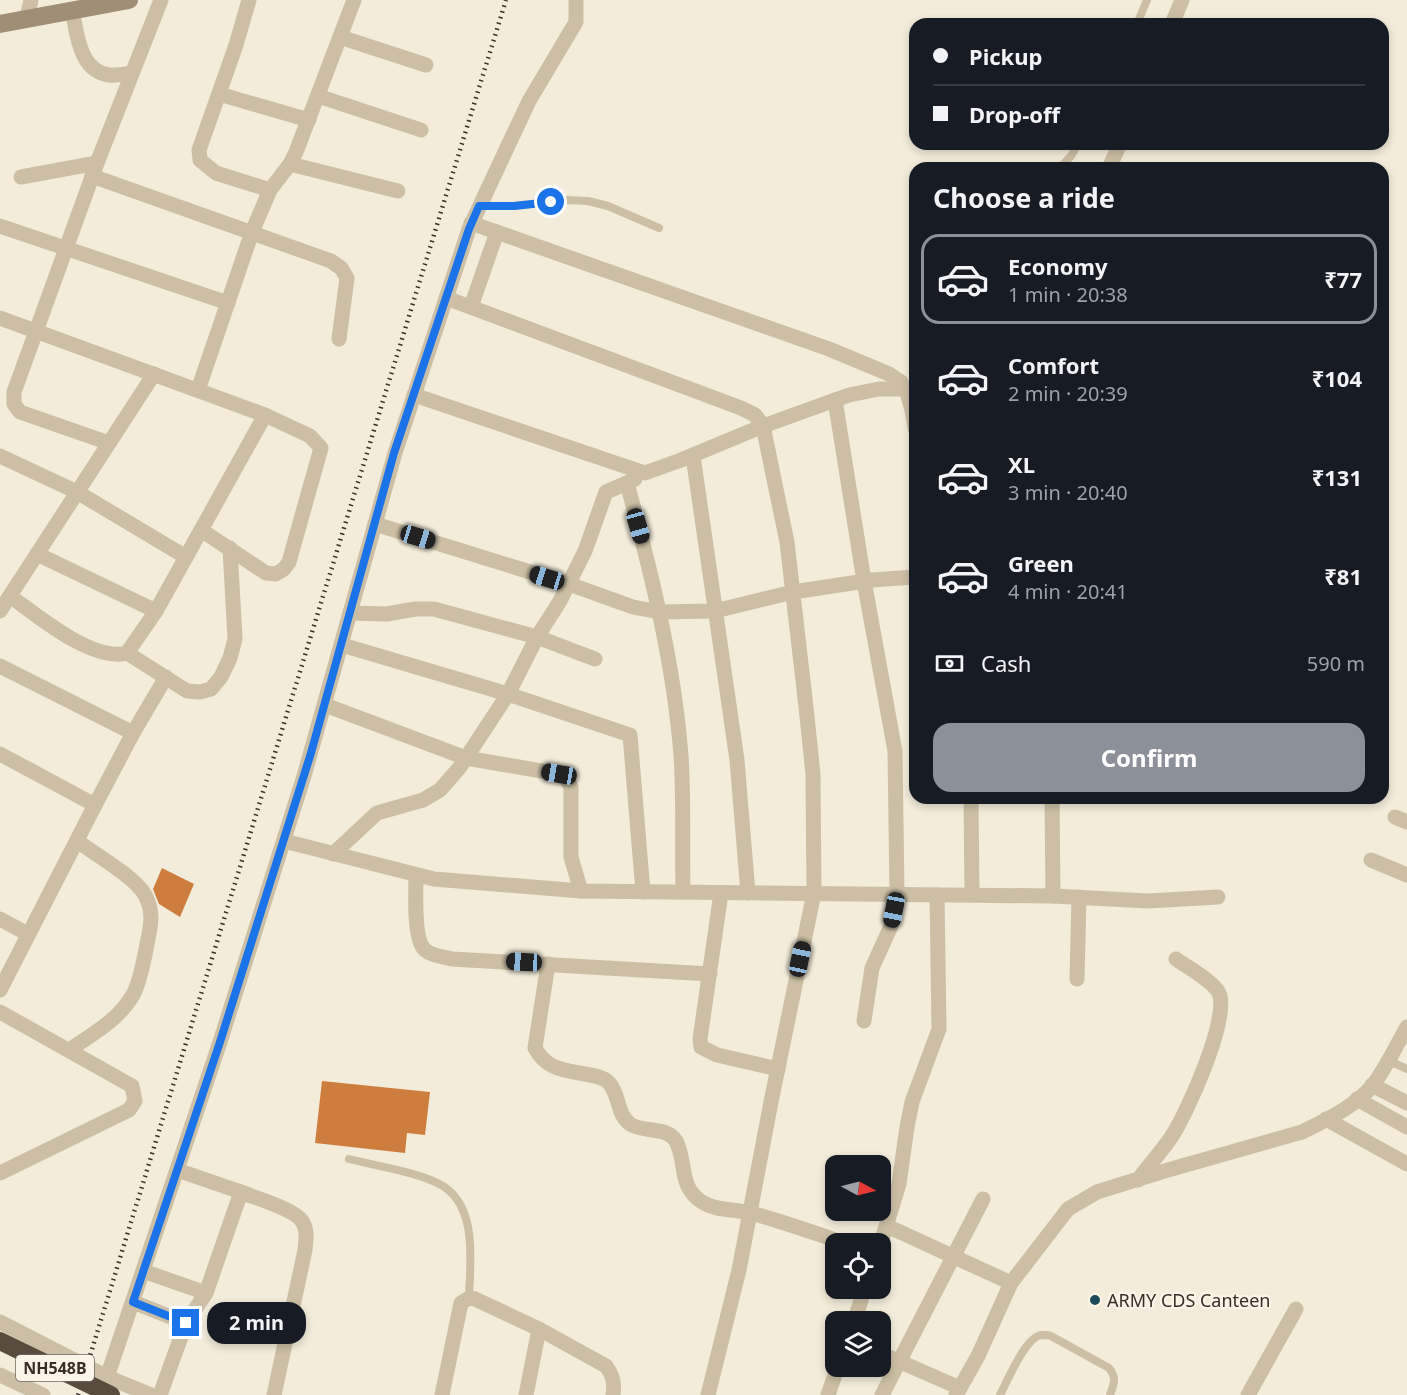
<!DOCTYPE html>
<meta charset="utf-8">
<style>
:root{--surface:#171b24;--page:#242831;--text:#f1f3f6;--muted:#9ea1a6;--line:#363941;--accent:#8c9099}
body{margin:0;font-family:"Noto Sans",sans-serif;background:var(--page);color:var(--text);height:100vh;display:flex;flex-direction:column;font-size:22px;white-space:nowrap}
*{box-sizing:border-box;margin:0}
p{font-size:20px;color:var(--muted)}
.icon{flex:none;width:33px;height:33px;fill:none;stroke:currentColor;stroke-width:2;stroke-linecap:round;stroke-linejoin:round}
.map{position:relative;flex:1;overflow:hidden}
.panel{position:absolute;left:909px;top:162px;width:480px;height:642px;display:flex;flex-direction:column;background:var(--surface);border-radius:18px;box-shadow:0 3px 9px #0003}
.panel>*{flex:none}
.guide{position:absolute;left:909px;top:18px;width:480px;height:132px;border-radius:18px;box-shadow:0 3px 9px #0003;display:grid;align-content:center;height:132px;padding:0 24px;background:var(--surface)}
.needle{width:39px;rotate:97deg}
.tools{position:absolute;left:825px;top:1155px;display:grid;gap:12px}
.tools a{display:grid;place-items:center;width:66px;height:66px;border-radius:12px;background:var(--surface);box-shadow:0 3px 9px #0003;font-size:30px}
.end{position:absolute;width:27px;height:27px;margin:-14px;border:8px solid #1a73e8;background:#fff;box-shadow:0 0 0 3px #fff}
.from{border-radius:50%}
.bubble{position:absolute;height:42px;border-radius:18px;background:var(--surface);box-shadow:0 3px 9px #0003;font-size:20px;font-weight:700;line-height:42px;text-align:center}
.car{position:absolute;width:18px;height:36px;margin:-18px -9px;border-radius:8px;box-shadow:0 0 4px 2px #0007;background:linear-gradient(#222 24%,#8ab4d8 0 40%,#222 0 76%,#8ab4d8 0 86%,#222 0)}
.guide b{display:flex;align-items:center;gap:21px;height:57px;font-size:22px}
.guide b+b{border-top:2px solid var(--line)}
.guide i{width:15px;height:15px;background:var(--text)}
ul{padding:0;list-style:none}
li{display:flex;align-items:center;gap:18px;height:90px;margin:0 12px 9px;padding:0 12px;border:3px solid transparent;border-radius:18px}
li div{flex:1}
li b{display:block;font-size:22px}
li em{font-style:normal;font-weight:700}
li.active{border-color:var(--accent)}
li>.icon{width:54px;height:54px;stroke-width:1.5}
h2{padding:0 24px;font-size:27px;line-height:72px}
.pay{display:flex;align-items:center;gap:15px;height:66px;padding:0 24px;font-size:22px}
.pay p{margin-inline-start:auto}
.cta{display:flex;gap:12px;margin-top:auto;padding:12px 24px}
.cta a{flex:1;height:69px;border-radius:18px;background:var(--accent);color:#fff;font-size:24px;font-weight:700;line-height:69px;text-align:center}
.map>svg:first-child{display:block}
.building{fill:#cd7e3e}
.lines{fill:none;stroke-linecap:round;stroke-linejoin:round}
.lane{stroke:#ccbfa5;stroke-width:8}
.street{stroke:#ccbfa5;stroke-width:15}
.secondary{stroke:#a08e76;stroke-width:18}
.rail{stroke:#372f27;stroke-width:4.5;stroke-dasharray:1.5 4.5;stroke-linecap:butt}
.highway-bridge{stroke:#594b3d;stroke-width:18}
.route{stroke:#1a73e8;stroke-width:8}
.poi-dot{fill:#1a495b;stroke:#faf5e6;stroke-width:2}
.labels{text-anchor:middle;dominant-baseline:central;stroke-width:4.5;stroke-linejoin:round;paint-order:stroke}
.shield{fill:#faf5e6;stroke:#726a60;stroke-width:1.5}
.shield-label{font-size:16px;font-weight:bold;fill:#372f27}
.poi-label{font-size:18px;fill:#372f27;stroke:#faf5e6;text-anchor:start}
</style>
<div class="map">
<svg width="1407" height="1395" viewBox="0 0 1407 1395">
<rect width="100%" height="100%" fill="#f3ecda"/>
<g class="building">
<polygon points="162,868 194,884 180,917 159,904 153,889"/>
<polygon points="322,1081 430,1092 425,1135 407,1133 405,1153 315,1143"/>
</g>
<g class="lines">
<g class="lane">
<polyline points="1137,24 1147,0"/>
<polyline points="1060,168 1071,156 1078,144"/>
<polyline points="479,206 514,206 566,200 588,201 608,206 659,228"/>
<polyline points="1387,1060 1407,1069"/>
<path d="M349,1159C376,1166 419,1172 443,1186C478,1208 470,1263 469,1298"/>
<path d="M1000,1395C1008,1380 1025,1338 1041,1335C1044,1335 1049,1335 1051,1336L1109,1368C1117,1378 1114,1384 1110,1395"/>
</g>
<g class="street">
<polyline points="249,0 236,45 199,150 200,160 216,173 270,190"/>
<path d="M72,10C77,33 79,71 109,75C116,76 125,74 132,73"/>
<polyline points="27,18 31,0"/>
<polyline points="1172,24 1182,0"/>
<polyline points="340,37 426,65"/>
<polyline points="219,94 309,120"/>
<polyline points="318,96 421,130"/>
<polyline points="290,164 398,191"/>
<polyline points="1109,168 1120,144"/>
<polyline points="92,176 331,261 341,268 347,278 339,339"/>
<polyline points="21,177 97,163"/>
<polyline points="471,223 829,349 889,374 901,382 906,389 912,410 915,428"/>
<polyline points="0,226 228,303"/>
<polyline points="446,298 741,408 755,415 763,426 787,542 806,707 813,774 814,893 771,1102 739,1270 708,1395"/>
<polyline points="471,307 497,232"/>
<path d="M0,318L265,415L156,611L127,653C92,662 38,616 10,596"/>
<polyline points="198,390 252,232 270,190 290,164 296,152 354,0"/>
<polyline points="414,395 645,473 681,460 763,426 849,395 879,389 915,389"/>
<polyline points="835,400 864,581 895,751 897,894 891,926 872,968 864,1021"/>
<polyline points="109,443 20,412 14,404 14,392 97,163 161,0"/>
<polyline points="0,456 77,492 186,557"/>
<polyline points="693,456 737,760 748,893"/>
<path d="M635,479L627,483C651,572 674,663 681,756C684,801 682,847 683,892"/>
<polyline points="375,524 569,584 633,607 659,612 715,611 793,592 872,580 915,577"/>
<polyline points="201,530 266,573 276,574 284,569 289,562 321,448 310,436 265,415"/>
<polyline points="37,554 156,611"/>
<polyline points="0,611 154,374"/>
<polyline points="350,613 387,614 415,609 434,609 537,637 595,659"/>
<polyline points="342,645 508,694 630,735 643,892"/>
<polyline points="127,653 187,691 200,692 211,689 221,677 230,658 235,639 230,548"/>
<polyline points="0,666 133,733 95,805"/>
<polyline points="325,705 466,758 559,774 566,778 571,787 571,857 581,891"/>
<polyline points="133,733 166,677"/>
<polyline points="0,754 95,805 0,990"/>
<polyline points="971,798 972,895"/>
<polyline points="1395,817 1407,822"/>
<polyline points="284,841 434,879 581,891 1053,896 1052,798"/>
<polyline points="333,854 377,813 423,800 440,790 460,767 508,694 537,637 560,601 585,551 606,492 627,483"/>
<polyline points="1371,860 1407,875"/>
<path d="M416,875C416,891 413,940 425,950C432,956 444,957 452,959L710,974"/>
<polyline points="721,893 700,1039 701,1047 717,1055 778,1069"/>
<polyline points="1053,896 1148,901 1218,897"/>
<polyline points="0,919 28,934"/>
<path d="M548,964L535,1048C547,1071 567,1070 590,1075C596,1076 602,1077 607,1081C620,1092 616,1114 630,1124C643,1133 667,1126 676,1141C687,1162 678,1187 702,1202C716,1211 736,1209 751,1213C784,1222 815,1233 847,1244"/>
<polyline points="1077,979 1079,897"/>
<polyline points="0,1012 132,1086 135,1101 129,1110 0,1173"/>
<path d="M69,1050C93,1034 120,1019 134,993C141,978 144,960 147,944C151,926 154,911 145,895C135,877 95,854 77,841"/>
<polyline points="1372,1085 1407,1103"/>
<polyline points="1357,1099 1407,1127"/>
<polyline points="1326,1119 1407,1164"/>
<path d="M1138,1180C1149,1165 1162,1151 1172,1136C1187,1113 1230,1018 1219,993C1213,981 1187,967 1176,959"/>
<path d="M241,1192C255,1198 294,1209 302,1221C308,1230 306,1240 305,1250L274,1395"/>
<polyline points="887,1226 1011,1283"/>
<polyline points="880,1246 899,1184 907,1127 912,1102 939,1029 937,895"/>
<polyline points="143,1271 206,1293"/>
<polyline points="133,1302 186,1323"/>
<polyline points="0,1322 107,1377 151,1395"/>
<polyline points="854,1322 865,1288"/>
<polyline points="880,1353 960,1388"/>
<polyline points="0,1375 43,1395"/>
<polyline points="101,1395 220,1042 304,776 395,453 469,229 529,101 576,22 576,0"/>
<polyline points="160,1395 186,1323 206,1293 241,1192 177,1170"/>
<path d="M442,1395L461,1303L469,1298L475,1299L539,1329L606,1366C613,1375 615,1383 613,1395"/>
<polyline points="526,1395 539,1329"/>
<polyline points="828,1395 838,1366"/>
<polyline points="882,1395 983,1199"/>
<path d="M956,1395L978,1356L1011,1283L1068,1209L1097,1192L1161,1172L1302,1132C1326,1120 1356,1106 1373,1085C1386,1068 1396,1046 1407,1027"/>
<polyline points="1248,1395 1296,1309"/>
</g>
<polyline class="secondary" points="0,24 129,0"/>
<polyline class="rail" points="78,1395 506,0"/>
<polyline class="highway-bridge" points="0,1341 111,1395"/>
</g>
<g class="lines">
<polyline class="route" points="186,1323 133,1302 220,1042 311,753 394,453 469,229 479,206 514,206 551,202"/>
</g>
<circle class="poi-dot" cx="1095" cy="1300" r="6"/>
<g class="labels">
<rect class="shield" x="16" y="1355" width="78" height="26" rx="4.5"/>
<g class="shield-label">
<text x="55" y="1368">NH548B</text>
</g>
<g class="poi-label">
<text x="1107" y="1300">ARMY CDS Canteen</text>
</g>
</g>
</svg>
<div class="tools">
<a><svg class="needle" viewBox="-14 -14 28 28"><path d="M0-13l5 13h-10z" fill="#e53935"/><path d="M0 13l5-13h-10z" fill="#9ea1a6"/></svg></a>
<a><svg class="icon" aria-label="locate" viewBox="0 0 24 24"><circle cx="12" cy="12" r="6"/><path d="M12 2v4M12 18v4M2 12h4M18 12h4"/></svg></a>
<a><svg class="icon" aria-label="layers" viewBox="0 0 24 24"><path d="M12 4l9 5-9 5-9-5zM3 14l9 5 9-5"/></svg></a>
</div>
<i class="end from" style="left:551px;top:202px"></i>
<i class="end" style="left:186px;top:1323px"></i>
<div class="bubble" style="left:207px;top:1302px;width:99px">2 min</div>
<i class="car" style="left:638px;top:526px;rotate:164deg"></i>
<i class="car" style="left:418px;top:537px;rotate:107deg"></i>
<i class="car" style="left:547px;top:578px;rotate:287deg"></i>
<i class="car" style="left:559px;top:774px;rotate:280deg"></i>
<i class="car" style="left:894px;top:910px;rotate:191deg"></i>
<i class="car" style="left:800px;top:959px;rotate:12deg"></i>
<i class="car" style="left:524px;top:962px;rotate:273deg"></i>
<div class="guide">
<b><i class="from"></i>Pickup</b>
<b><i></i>Drop-off</b>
</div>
<section class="panel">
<h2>Choose a ride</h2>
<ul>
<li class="active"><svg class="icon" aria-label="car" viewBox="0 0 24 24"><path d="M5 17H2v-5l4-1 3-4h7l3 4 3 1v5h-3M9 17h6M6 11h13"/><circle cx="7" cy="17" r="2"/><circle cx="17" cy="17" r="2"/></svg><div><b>Economy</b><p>1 min · 20:38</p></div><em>₹77</em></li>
<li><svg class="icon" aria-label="car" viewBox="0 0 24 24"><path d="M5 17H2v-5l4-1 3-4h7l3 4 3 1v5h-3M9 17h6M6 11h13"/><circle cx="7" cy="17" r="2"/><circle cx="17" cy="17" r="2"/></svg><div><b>Comfort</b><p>2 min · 20:39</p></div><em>₹104</em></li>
<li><svg class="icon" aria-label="car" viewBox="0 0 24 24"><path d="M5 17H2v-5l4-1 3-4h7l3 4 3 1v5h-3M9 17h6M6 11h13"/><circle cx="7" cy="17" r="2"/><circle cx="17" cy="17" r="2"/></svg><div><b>XL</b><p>3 min · 20:40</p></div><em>₹131</em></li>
<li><svg class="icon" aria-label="car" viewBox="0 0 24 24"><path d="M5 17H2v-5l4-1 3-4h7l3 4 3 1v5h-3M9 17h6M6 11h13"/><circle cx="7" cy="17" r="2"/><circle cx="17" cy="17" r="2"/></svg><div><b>Green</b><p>4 min · 20:41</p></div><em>₹81</em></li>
</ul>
<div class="pay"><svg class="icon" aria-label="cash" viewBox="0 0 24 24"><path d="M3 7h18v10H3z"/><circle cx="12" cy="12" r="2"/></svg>Cash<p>590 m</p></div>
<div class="cta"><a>Confirm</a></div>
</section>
</div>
